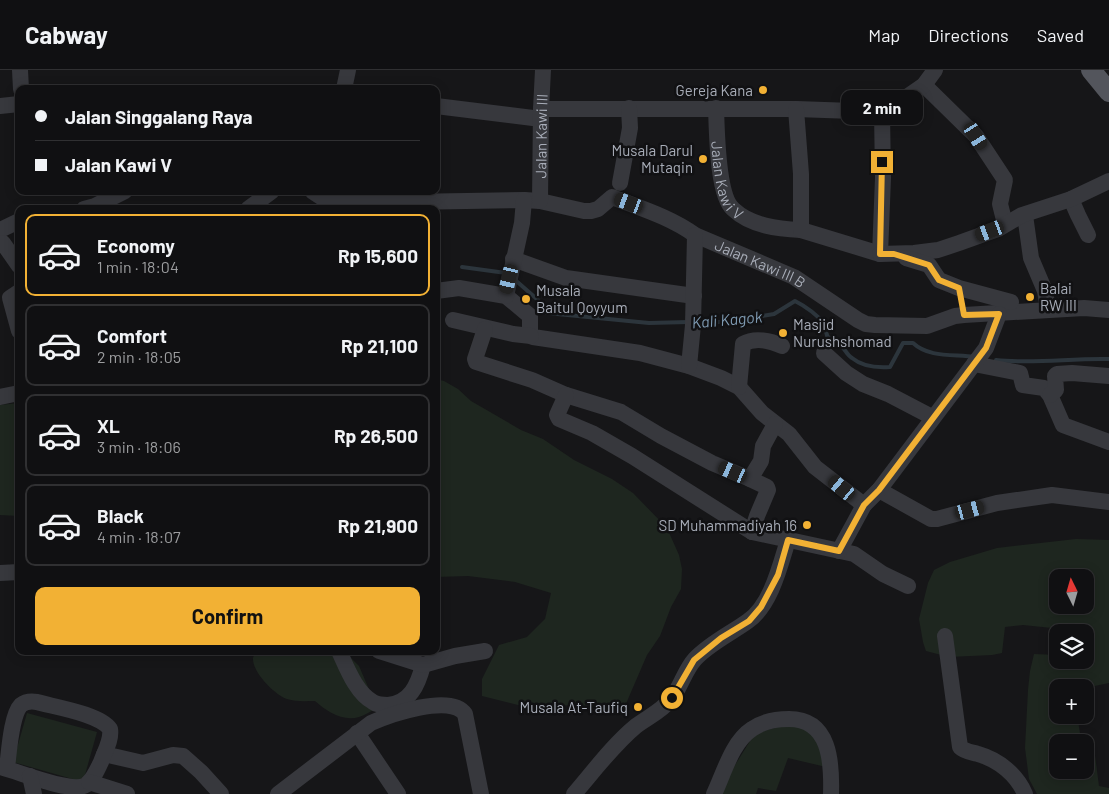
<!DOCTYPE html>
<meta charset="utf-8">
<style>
:root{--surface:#101012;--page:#19191b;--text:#f1f3f6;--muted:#9c9d9f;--line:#303032;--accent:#f2b134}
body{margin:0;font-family:Barlow,sans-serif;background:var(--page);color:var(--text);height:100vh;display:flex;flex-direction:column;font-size:19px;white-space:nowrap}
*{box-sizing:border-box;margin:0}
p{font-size:16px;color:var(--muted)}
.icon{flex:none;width:28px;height:28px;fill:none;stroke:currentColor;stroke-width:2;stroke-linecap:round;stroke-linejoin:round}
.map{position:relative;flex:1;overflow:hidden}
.side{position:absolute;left:15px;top:135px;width:425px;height:450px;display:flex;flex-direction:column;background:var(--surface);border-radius:10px;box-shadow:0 2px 12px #0003,0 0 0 1px var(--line)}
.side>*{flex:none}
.banner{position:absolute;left:15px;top:15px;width:425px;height:110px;border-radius:10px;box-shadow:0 2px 12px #0003,0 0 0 1px var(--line);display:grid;align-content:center;height:110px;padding:0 20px;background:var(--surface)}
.needle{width:32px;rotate:355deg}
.tools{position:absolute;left:1049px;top:499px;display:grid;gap:10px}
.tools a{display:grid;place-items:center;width:45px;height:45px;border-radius:10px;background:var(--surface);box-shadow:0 2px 12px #0003,0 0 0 1px var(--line);font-size:25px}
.end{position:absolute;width:22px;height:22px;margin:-11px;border:6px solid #f2b134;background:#111;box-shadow:0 0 0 2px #111}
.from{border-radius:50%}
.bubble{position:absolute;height:35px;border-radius:10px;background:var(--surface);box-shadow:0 2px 12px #0003,0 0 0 1px var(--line);font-size:16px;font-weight:700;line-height:35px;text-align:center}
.car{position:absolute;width:15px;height:30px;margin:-15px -8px;border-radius:6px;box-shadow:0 0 4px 1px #0007;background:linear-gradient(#222 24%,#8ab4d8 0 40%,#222 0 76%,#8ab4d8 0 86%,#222 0)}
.banner b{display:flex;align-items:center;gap:18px;height:48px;font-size:19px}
.banner b+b{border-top:1px solid var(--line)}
.banner i{width:12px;height:12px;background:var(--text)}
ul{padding:9px 0 0;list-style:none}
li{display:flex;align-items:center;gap:15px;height:82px;margin:0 10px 8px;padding:0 10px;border:2px solid var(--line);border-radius:10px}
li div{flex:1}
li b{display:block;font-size:19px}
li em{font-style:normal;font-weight:700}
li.active{border-color:var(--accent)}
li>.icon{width:45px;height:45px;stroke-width:1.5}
.primary-button{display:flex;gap:10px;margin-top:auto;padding:10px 20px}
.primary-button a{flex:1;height:58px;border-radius:10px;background:var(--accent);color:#111;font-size:20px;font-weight:700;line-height:58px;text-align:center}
header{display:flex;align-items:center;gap:30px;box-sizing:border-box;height:70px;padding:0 25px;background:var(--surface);border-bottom:1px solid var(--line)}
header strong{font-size:24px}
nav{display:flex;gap:28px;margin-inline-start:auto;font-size:18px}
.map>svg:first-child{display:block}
.green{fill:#1e261f;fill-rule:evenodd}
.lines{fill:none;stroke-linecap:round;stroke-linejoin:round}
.stream{stroke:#2c353c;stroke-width:4}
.minor{stroke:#37383d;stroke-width:16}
.major{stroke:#53555c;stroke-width:20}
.route{stroke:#f2b134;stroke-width:6}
.poi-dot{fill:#f2b134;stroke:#111113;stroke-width:2}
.labels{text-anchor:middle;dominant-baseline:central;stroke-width:5;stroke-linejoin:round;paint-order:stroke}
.poi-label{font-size:15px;fill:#a8adb8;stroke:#111113;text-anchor:end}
.street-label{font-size:15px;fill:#a8adb8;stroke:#111113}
.water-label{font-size:16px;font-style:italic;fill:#7f9bb3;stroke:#111113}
</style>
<header>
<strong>Cabway</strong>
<nav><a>Map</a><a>Directions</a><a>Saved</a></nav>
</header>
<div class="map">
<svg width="1109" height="724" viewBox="0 0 1109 724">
<rect width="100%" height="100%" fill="#161618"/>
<g class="green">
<polygon points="436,309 444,311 458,319 471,331 521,360 543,369 574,390 612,409 633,423 667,458 679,485 682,499 681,519 671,537 660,566 647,585 625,636 610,639 583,636 555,635 530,638 482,626 482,609 499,575 527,567 545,549 551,523 515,512 468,506 436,507"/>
<polygon points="19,333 19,446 0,445 0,335"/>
<path d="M1076,469L1109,470V613L1085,618H1058V645H1077L1080,663L1093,670L1099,716L1109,718V724H1037L1029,709L1025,678L1028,620L1030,601L1034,584L1057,585L1058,590H1085V562H1063L1052,558L1023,555L1005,557L1002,583L992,585L949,587L926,581L923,572L919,549L928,513L934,500L950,492L997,478ZM1058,508H1085V535H1058ZM1058,672H1085V700H1058Z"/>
<path d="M256,581H344L359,596L377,638C371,641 365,645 359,647C343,652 326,641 315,631C306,631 296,632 287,629C275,625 252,602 253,588C253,587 256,582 256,581Z"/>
<polygon points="27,643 97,662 83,712 13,692"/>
<polygon points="795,653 816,664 826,697 788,688 776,721 758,718 756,724 717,724 755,663"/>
</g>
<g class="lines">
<g class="stream">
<polyline points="462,197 506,203"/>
<polyline points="514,209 538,230 547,243 649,253 689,252"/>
<path d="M696,252H728L774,244L795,231C807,237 817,245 826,255C825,271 831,268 841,276C845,279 847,285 852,288C863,297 876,298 890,297L903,273H913C929,288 954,284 975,287"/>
<path d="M996,290C1034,294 1071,288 1109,289"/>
</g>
<g class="minor">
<polyline points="20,0 21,19"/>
<polyline points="924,15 976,66 1005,110 1000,134 1005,154"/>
<polyline points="344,19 348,0"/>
<polyline points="0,36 19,34"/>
<polyline points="436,36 541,49"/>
<path id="s1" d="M716,38C717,61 717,125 733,139C751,156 778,159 801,160"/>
<polyline points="541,39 796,39 882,42 898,33 924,15 935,0"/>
<polyline points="796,39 801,104 801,160 880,184 883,108 882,42"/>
<polyline points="620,113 630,58 629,38"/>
<path id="s2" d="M312,121L321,127L349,133L524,130L540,131L584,141H591L598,139L612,127C640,138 670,147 695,165L794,207L858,250L866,254L875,255L927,256L955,246L964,245L1084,238L1109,240"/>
<polyline points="1071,129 1078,145 1088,165"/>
<path id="s3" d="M540,131L541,39L543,0"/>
<polyline points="84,139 95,136 125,121"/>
<polyline points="248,139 272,121"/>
<polyline points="1025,145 1031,188 1045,221 1048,239"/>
<polyline points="0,160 19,151"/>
<polyline points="3,173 19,196"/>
<polyline points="880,184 914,183 938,180 959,173 998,159 1022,145 1071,129 1109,111"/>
<polyline points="906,188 929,195 939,210 959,218 1011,232"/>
<polyline points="513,189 566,208 694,226"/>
<polyline points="436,221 459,218 506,226 530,246 530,264 533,267 640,283 689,296 721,308 739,317 762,343 789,364 815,397 864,435"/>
<polyline points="19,222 10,228 19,261"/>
<polyline points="506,226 522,153 524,130"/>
<polyline points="453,250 513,264 531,266"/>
<polyline points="485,259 475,289 476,292 532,310 566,325 621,342 661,366 712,393 750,409"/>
<polyline points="824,283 846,303 863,314 888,324 932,347"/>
<polyline points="974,294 1020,303 1023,315 1044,318 1050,325 1063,355 1109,372"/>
<polyline points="689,296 693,255 695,165"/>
<path d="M739,317L743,274C755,267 771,271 782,276"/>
<polyline points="566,325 557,345 559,349 592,363 632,386 752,462"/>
<polyline points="1050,325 1056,320 1055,306 1057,304 1072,303 1109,306"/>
<polyline points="0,327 19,323"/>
<polyline points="775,354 763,376 761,391 750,409 767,417 768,420 757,446 752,462 854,484 883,504 908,516"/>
<polyline points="879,420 931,449 937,449 997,433 1052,425 1109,432"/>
<polyline points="839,481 864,435 879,420 986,278 999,244"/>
<polyline points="0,503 19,502"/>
<path d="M945,566L960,677C965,682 972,682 978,684C999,690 1017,705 1025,724"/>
<path d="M339,581C347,598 356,623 373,632C377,635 383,635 388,635C410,633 418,615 423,595"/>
<polyline points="379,581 423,595 455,586 485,581"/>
<polyline points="357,663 398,724"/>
<polyline points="104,684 143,693 173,685 183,686 201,702 221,724"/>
<path d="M0,697C18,701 71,724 86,715C93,710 97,700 101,692C104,683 112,670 110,659C100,644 55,637 37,632C31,631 26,631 21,635C11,645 9,683 7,698"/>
<polyline points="30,706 34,724"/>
<polyline points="89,712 127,724"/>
<path d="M278,724L371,653C389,645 451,623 465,644L481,724"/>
<path d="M574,724C593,702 613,675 636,656C648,647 662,641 672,628C681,616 685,600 695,589C710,573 730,564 748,551C771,535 780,496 788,470"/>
<path d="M714,724C724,703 732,672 752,659C762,652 777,649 789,649C830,649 832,692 831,724"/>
</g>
<polyline class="major" points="1091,0 1109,22"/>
</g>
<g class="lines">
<polyline class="route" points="672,628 694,590 721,568 749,551 761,537 778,505 788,470 839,481 864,435 879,420 986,278 999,244 964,245 959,218 939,210 929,195 894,184 880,184 882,92"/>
</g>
<g class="poi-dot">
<circle cx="763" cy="20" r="5"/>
<circle cx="703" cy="89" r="5"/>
<circle cx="1030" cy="227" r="5"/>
<circle cx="526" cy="229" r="5"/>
<circle cx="783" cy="263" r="5"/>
<circle cx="807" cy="455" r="5"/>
<circle cx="638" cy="637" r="5"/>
</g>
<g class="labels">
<g class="poi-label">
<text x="753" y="20">Gereja Kana</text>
<text x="693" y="80">Musala Darul<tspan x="693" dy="17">Mutaqin</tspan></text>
<text x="1040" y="218" text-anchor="start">Balai<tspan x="1040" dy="17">RW III</tspan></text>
<text x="536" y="220" text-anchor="start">Musala<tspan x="536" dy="17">Baitul Qoyyum</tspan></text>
<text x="793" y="254" text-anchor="start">Masjid<tspan x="793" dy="17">Nurushshomad</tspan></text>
<text x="797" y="455">SD Muhammadiyah 16</text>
<text x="628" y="637">Musala At-Taufiq</text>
</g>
<g class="street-label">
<text stroke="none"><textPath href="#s3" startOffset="65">Jalan Kawi III</textPath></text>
<text stroke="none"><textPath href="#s1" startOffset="74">Jalan Kawi V</textPath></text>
<text stroke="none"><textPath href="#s2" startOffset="471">Jalan Kawi III B</textPath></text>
</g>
<g class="water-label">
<text transform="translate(727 249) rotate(-5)">Kali Kagok</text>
</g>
</g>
</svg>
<div class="tools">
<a><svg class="needle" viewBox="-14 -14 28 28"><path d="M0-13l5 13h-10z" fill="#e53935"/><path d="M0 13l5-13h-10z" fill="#9c9d9f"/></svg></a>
<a><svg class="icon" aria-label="layers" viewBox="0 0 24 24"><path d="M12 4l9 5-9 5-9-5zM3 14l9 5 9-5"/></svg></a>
<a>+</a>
<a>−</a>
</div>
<i class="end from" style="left:672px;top:628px"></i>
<i class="end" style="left:882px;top:92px"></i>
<div class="bubble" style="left:841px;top:20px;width:82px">2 min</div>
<i class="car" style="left:976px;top:66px;rotate:148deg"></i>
<i class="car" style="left:629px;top:133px;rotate:291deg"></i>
<i class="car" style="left:990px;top:161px;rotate:249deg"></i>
<i class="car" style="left:509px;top:209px;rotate:193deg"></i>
<i class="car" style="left:733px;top:402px;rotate:294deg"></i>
<i class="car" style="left:842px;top:418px;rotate:310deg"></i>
<i class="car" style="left:970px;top:440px;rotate:75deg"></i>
<div class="banner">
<b><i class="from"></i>Jalan Singgalang Raya</b>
<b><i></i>Jalan Kawi V</b>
</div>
<section class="side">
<ul>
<li class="active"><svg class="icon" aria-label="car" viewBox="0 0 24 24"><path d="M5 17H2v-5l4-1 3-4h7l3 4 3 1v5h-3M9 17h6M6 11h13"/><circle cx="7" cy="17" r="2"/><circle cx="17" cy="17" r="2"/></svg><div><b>Economy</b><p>1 min · 18:04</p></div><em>Rp 15,600</em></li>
<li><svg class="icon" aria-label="car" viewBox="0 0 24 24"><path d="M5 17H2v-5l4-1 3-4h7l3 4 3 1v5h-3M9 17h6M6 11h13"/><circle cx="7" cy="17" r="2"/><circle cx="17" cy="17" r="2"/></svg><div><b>Comfort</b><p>2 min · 18:05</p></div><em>Rp 21,100</em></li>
<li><svg class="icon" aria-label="car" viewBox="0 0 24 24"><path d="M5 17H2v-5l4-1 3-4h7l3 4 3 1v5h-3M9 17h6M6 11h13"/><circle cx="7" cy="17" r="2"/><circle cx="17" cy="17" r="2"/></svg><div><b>XL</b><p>3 min · 18:06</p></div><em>Rp 26,500</em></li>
<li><svg class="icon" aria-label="car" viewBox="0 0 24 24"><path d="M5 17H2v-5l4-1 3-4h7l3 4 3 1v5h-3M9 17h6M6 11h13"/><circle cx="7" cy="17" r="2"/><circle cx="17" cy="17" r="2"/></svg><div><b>Black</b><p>4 min · 18:07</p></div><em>Rp 21,900</em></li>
</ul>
<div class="primary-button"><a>Confirm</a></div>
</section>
</div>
